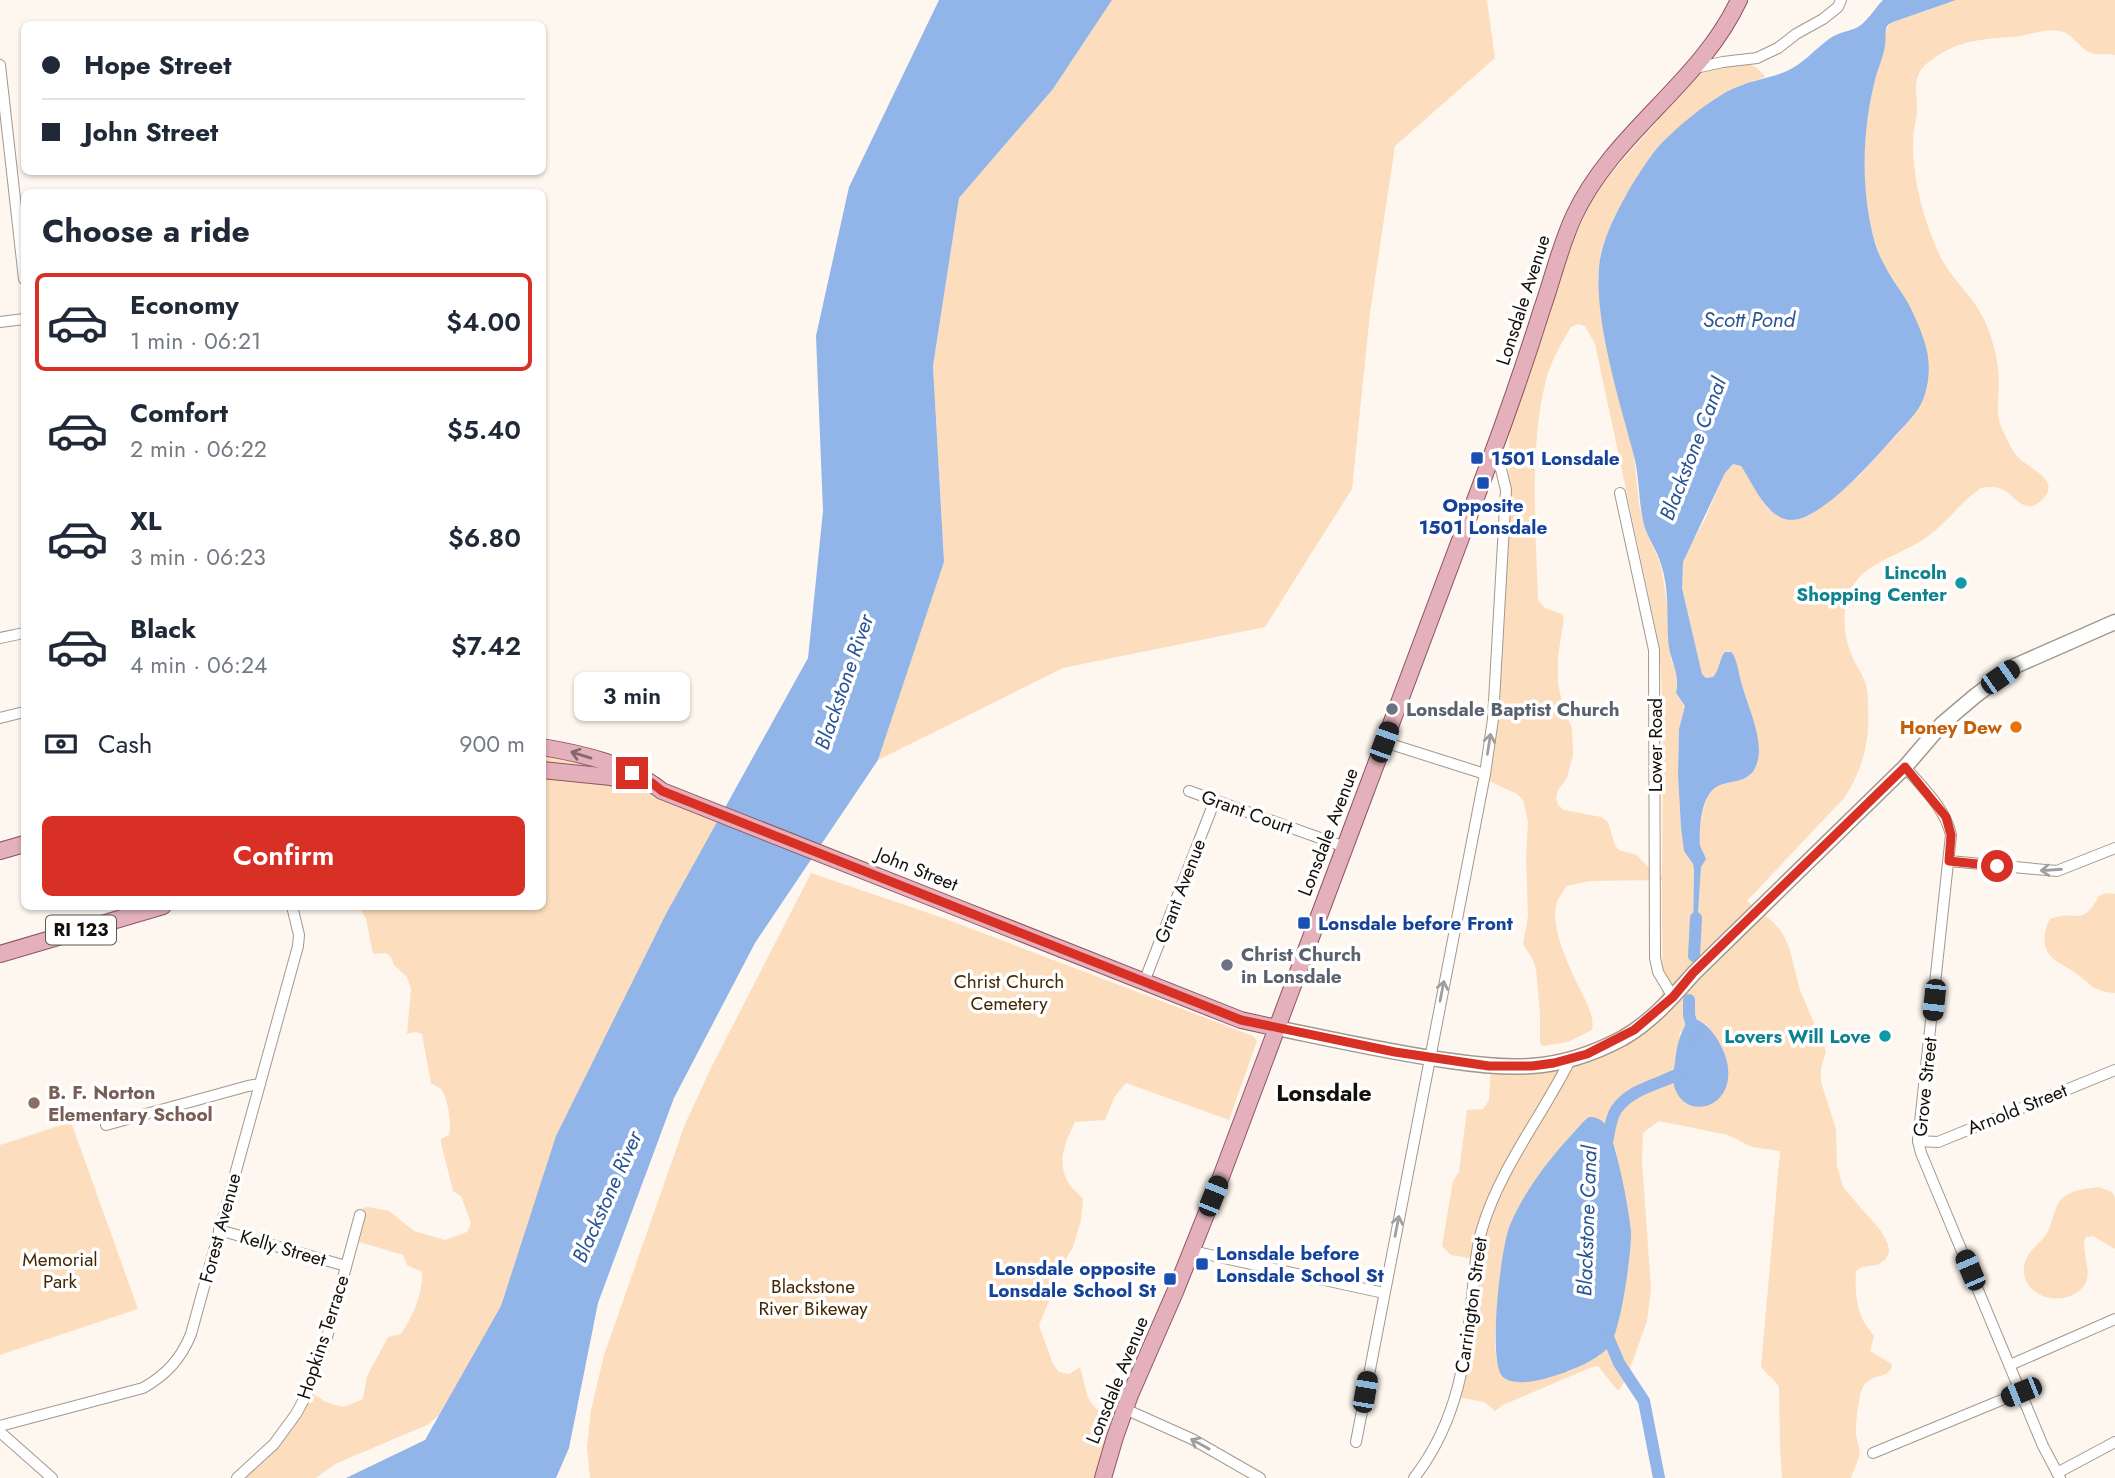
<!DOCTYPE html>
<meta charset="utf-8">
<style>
:root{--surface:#fff;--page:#f2f2f3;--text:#1f2937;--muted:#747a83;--line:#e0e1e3;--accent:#d93025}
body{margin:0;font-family:Jost,sans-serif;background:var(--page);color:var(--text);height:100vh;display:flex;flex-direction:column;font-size:26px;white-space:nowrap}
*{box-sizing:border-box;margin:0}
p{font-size:23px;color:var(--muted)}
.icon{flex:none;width:38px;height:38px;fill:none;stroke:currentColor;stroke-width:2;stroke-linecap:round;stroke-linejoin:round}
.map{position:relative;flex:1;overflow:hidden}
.side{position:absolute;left:21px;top:189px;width:525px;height:721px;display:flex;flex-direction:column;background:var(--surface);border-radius:10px;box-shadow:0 2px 5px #0004}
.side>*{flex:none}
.banner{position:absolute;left:21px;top:21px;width:525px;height:154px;border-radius:10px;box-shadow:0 2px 5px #0004;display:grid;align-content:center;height:154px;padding:0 21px;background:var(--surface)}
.end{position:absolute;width:32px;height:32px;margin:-16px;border:9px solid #d93025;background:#fff;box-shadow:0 0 0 4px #fff}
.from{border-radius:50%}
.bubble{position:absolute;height:49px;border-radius:10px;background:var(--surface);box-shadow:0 2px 5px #0004;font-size:23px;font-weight:600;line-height:49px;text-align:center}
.car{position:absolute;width:21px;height:42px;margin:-21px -10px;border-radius:9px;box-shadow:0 0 5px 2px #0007;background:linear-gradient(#222 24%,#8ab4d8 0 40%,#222 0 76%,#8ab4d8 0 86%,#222 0)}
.banner b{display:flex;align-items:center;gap:24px;height:66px;font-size:26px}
.banner b+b{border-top:2px solid var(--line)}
.banner i{width:18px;height:18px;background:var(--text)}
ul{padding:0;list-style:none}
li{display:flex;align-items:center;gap:21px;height:98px;margin:0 14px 10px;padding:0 7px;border:4px solid transparent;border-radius:10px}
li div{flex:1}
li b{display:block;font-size:26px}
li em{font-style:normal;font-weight:600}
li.selected{border-color:var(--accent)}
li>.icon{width:63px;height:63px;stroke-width:1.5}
h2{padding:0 21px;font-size:32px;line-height:84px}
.pay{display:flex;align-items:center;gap:18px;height:77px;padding:0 21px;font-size:26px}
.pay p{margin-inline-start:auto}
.primary-button{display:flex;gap:14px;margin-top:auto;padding:14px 21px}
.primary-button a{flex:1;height:80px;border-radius:10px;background:var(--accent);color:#fff;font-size:28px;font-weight:600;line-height:80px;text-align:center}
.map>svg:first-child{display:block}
.green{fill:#fcdebe;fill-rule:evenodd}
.water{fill:#91b4e9}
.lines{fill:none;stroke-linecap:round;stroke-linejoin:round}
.canal{stroke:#91b4e9;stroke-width:12}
.street-casing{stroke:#a3988d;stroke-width:12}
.secondary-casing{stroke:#a3988d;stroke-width:17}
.primary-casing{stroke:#8e5560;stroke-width:18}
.street{stroke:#fff;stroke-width:10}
.secondary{stroke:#fff;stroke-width:14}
.primary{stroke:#e3b0bb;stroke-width:16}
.oneway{stroke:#a19f9d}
.oneway2{stroke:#85686c}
.route{stroke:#d93025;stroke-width:9}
.transit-dot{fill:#1a4fb4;stroke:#fff;stroke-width:2.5}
.culture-dot{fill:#0f9aa8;stroke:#fff;stroke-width:2.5}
.worship-dot{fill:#6b7280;stroke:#fff;stroke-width:2.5}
.food-dot{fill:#e8710a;stroke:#fff;stroke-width:2.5}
.education-dot{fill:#8d6e63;stroke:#fff;stroke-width:2.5}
.labels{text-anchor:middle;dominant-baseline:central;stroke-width:7;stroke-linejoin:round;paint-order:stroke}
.shield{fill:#fff;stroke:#5a5754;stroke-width:2}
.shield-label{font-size:18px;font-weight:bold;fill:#130f0b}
.street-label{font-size:19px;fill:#130f0b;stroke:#fff}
.transit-label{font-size:19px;font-weight:bold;fill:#164399;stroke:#fff;text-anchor:start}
.culture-label{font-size:19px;font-weight:bold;fill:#0d838f;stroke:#fff;text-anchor:end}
.worship-label{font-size:19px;font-weight:bold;fill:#5b616d;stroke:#fff;text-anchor:start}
.food-label{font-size:19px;font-weight:bold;fill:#c56008;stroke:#fff;text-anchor:end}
.park-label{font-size:19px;fill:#452800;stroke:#fff}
.education-label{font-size:19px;font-weight:bold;fill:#785e54;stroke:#fff;text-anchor:start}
.water-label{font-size:21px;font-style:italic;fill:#295494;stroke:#fff}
.quarter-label{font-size:23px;font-weight:bold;fill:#130f0b;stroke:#fff}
</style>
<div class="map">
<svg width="2115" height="1478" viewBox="0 0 2115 1478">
<rect width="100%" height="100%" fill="#fef7ef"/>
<g class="green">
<polygon points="1112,0 1487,0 1495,58 1395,146 1370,313 1352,489 1265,627 1063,668 878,760 944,562 933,366 959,198 1053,89"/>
<path d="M1956,0H2115V55C2107,53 2096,56 2089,52C2077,46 2073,33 2059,31C2045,28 2027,36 2012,37C1984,39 1960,40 1936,57C1931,60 1924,65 1921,70C1912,84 1918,97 1917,112C1916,122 1913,132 1913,143C1913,182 1924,221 1940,256C1953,282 1977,299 1987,326C1994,343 1999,364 1999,383C1999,399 1995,414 2002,429C2007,439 2011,449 2018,457C2028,469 2063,479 2042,500C2024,517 2015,495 2002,489C1995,486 1988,487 1981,488C1959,503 1944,527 1921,541C1899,555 1869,562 1854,584C1841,603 1843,631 1850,651C1854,663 1863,674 1866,685C1868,692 1868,700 1868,707C1870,740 1863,770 1844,798L1747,901L1772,921L1782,932L1789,947L1800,990L1826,1051L1821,1068V1082L1836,1129L1837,1166L1843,1187L1881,1231L1888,1244L1889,1252L1885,1260L1877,1265L1862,1267L1856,1271C1855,1288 1856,1307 1864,1322C1867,1328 1871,1331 1874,1336L1870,1351L1892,1364C1890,1382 1869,1370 1861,1391C1859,1398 1855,1427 1856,1435C1857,1442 1861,1450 1859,1457C1857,1464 1853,1471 1851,1478H1782L1780,1447L1779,1387C1775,1379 1767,1375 1761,1367L1780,1151L1752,1147L1728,1135L1659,1121L1643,1133L1642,1161L1651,1288L1647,1321L1627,1377L1619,1390H1617L1598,1366L1592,1367L1503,1405L1495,1411L1484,1402L1457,1397L1475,1259L1451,1255L1442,1246L1453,1181L1459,1172L1467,1110L1483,1109L1489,1100L1491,1064L1541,1062L1621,1038L1661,1004C1664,963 1661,922 1662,880L1590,881L1567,886C1563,892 1558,898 1556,905C1551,929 1569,967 1580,989C1586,1002 1595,1016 1592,1030L1568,1042L1543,1046L1540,1043V1015L1536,969L1533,960L1523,944L1528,916L1526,857L1528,822L1523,800L1517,794L1489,781C1499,711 1503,642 1505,572C1506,527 1509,482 1509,437L1511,424L1574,239L1590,204L1608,177L1710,61C1726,52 1756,62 1765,77L1736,87L1711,101L1656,150L1640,172L1614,218L1601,251L1598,277L1602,320L1634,455L1639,504L1645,529L1661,565L1668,610V636L1671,659L1678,675L1676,694L1685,706L1679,729L1678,775L1681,828L1684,851L1693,864L1694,870L1693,932L1697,929L1701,867L1706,857C1705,855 1702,850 1701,848C1697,835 1703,797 1714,788C1723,782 1739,782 1751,775C1749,753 1745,660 1728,651C1719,658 1720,668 1713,677L1706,678L1702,674L1682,588L1681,576L1683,562L1689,548L1704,521L1725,473L1733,464L1741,466L1767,508L1778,516L1789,519H1800L1810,515L1859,476L1913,417C1909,385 1906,353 1902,321C1901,311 1902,298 1899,289C1894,277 1884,269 1880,257C1857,192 1861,120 1882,56C1886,44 1882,29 1893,22ZM1578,324L1585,326L1595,344L1656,630L1660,657L1663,712L1662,875L1649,868L1637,855L1619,850L1615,845L1608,822L1601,817L1564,810L1558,805L1556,798L1558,790L1567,778L1573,755L1572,728L1563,707L1558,683V656L1564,618L1562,614L1545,608L1538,600C1536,532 1529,446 1546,380C1551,361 1561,344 1571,327ZM1698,1020L1706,1024L1715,1035L1674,1080L1680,1032ZM1584,1121L1616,1150L1631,1232L1629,1263L1624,1295L1611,1344L1600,1355L1568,1372L1500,1371C1493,1353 1495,1331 1497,1312C1499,1293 1499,1272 1504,1253C1519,1197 1545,1162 1584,1121Z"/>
<path d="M543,748L579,756L723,813L507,1337L443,1412L427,1425L335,1464L316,1478H234L270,1447L307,1390L326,1402L343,1407L363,1399L367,1376L388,1337L401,1334C413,1316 423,1293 422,1272L407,1265L403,1255L356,1241L355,1237L363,1208L368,1207L389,1211L414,1231L445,1240L467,1232L471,1223L461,1196L453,1191L441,1143V1139L449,1135C452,1126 448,1097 441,1089C440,1088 432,1084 431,1083L422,1034L415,1032L407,1034L411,989L407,977L394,965L391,957L386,953L373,954L366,919L360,907L542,906Z"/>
<path d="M811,873L946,919L1253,1036L1257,1041L1229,1120L1126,1083L1115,1096L1105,1120L1075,1122C1066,1141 1056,1161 1068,1182C1071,1188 1078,1193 1083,1199L1081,1220L1073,1247L1054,1279L1053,1292L1039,1325L1053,1364L1059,1372L1069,1374L1080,1367C1089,1397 1084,1408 1117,1418L1101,1478H590L587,1447L591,1410L604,1355L685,1124L711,1068Z"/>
<path d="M2106,893L2115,894V993C2110,993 2104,992 2099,990C2091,987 2084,979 2077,974C2068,967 2053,962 2047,951C2042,941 2045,928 2050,919C2077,908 2081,929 2099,896Z"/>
<polygon points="71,1122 138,1309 0,1355 0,1145"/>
<path d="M2099,1187L2112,1192L2115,1197V1249L2093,1236L2086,1237C2079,1253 2096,1274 2082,1288C2063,1309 2020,1297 2024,1266C2026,1250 2041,1245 2048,1231C2052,1223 2053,1214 2057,1206C2064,1190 2084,1189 2099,1187Z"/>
</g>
<g class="water">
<polygon points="939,0 1112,0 1053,89 959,198 933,366 944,562 878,760 755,943 674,1098 598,1303 569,1448 556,1478 346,1478 425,1440 501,1306 556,1136 666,914 808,658 823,511 816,336 849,187"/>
<path d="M1883,0H1956L1893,22C1889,24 1887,25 1886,29C1885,34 1886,40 1885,45C1884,55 1879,66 1876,76C1862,130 1860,188 1875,243C1882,266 1896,283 1908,303C1915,316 1922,333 1926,347C1931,365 1929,388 1921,404C1914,417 1904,426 1894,437C1871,463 1839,499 1809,515C1772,535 1756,488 1741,466L1733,464L1725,473L1683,562L1682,588L1702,674L1706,678L1713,677C1720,669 1719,659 1725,652H1731L1733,654C1738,664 1739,675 1742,685C1748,708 1767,745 1755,768C1748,783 1731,780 1718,786C1701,794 1699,828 1700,845C1701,850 1705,854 1706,859L1701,867L1697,929L1696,933L1693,932L1694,870L1693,864L1684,851L1681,828L1678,775L1679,729L1685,706L1676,693C1681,671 1668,659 1668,637C1667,613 1669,588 1661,564C1657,550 1648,539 1644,525C1638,501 1640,476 1633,452C1619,399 1588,302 1602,250C1610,220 1635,177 1654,152C1670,132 1713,96 1737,87C1753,80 1771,78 1787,71C1804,63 1814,50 1829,39C1838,32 1848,32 1858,27C1867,22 1875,8 1883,0Z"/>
<path d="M1698,1020C1712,1027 1721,1043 1726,1058C1740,1106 1688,1123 1675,1089C1672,1080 1674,1070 1675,1062C1677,1046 1679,1034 1688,1021Z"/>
<path d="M1589,1117C1595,1117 1599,1118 1604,1123C1616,1137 1629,1210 1631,1230C1632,1252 1621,1328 1610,1345C1607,1349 1602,1354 1598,1356C1582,1368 1520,1393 1503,1377C1487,1362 1501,1245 1510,1225C1527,1185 1555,1152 1584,1121Z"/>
</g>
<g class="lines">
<g class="canal">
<polyline points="1694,956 1696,918"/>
<polyline points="1689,1000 1689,1015 1695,1036"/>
<path d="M1606,1147C1609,1135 1610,1119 1616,1110C1632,1086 1666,1084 1687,1069"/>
<polyline points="1607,1329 1608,1337 1619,1363 1644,1401 1659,1478"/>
</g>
<defs>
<g id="street">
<polyline points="0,65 24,279"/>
<polyline points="1695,68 1723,62 1757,58 1778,48 1796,34 1823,19 1838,7 1841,0"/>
<polyline points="0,322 24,319"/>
<polyline points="1620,493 1654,650 1655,958 1658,972 1673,997"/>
<polyline points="0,638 24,633"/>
<polyline points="0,718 24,712"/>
<polyline points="1384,742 1485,774"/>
<path d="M1905,767C1923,788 1945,808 1951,835L1918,1141L1921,1153L2043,1446L2060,1478"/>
<polyline points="1189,791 1345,847"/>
<polyline points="1949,861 2057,871 2115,848"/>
<polyline points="1144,982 1215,800"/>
<polyline points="106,1125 248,1086 260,1084"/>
<polyline points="1918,1141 1938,1142 2115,1070"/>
<polyline points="219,1230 346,1266"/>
<polyline points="1192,1251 1384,1293"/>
<polyline points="2010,1365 2115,1319"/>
<polyline points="1125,1409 1192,1439 1260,1478"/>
<path d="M0,1426L143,1388C166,1375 181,1359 191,1334L298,946L299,935L292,906"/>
<polyline points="0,1432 52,1478"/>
<polyline points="1356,1442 1485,774 1493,719 1506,490 1501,469 1491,457"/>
<polyline points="1873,1453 2021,1392"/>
<polyline points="2057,1473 2115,1442"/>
<polyline points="237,1478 274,1444 296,1414 309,1390 327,1337 360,1215"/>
<path d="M1414,1478C1459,1420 1466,1357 1473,1287C1475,1267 1476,1248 1482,1229C1500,1168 1543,1115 1571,1058"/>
</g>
<path id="secondary" d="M1277,1028C1335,1040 1393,1053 1451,1061C1478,1065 1504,1068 1531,1066C1563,1064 1595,1053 1623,1038C1651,1022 1673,997 1694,973L1905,767L1942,724L1975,696L2015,666L2115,622"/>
<g id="primary">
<path d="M542,747C583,754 629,764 662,791C855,867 1048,944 1241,1020L1277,1028"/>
<polyline points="542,770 611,777 637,784"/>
<polyline points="0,851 24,844"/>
<polyline points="0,954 163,906"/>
<path d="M1103,1478L1115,1437L1130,1395L1175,1292L1221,1177C1311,939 1399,701 1489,463C1508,412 1526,360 1542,309C1553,278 1560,246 1574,216C1613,132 1700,84 1739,0"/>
</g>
</defs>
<use href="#street" class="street-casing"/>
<use href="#secondary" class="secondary-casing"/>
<use href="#primary" class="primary-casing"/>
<use href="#street" class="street"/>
<use href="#secondary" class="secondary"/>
<use href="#primary" class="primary"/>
</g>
<defs><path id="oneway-shaft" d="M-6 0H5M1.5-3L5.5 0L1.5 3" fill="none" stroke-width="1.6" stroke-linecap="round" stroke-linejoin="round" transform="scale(1.75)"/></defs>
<g class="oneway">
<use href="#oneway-shaft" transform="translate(1489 744) rotate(-81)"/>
<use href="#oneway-shaft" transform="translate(2051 870) rotate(176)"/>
<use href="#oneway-shaft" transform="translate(1442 991) rotate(-79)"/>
<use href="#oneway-shaft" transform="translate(1397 1226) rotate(-79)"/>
<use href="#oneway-shaft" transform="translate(1200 1444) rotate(-151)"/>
</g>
<use class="oneway2" href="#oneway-shaft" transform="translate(581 755) rotate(-163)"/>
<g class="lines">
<polyline class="route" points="632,773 652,783 662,791 1241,1020 1395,1052 1489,1066 1532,1066 1554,1063 1587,1054 1634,1030 1673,997 1693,973 1905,767 1946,817 1951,835 1949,861 1997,866"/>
</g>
<g class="transit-dot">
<rect x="1470" y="451" width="14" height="14" rx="3.5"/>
<rect x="1476" y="476" width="14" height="14" rx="3.5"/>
<rect x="1297" y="916" width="14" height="14" rx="3.5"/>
<rect x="1195" y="1257" width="14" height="14" rx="3.5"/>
<rect x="1163" y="1272" width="14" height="14" rx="3.5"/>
</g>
<g class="culture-dot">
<circle cx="1961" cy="583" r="7"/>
<circle cx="1885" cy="1036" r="7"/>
</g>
<g class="worship-dot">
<circle cx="1392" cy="709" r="7"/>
<circle cx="1227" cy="965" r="7"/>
</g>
<circle class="food-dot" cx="2016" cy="727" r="7"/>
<circle class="education-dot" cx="34" cy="1103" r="7"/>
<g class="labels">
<rect class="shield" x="46" y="915.5" width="70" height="29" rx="5"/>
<g class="shield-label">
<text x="81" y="930">RI 123</text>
</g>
<g class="street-label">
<text transform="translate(1523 300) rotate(-72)">Lonsdale Avenue</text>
<text transform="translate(1655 745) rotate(-90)">Lower Road</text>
<text transform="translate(1247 812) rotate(20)">Grant Court</text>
<text transform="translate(1328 832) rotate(-69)">Lonsdale Avenue</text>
<text transform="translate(917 869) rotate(22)">John Street</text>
<text transform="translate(1180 891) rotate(-69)">Grant Avenue</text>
<text transform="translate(1925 1087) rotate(-84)">Grove Street</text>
<text transform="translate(2017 1109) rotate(-22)">Arnold Street</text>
<text transform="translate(220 1228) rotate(-75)">Forest Avenue</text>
<text transform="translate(283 1248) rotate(16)">Kelly Street</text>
<text transform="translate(1471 1305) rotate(-82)">Carrington Street</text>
<text transform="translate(323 1337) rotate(-72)">Hopkins Terrace</text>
<text transform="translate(1117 1380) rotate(-68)">Lonsdale Avenue</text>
</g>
<g class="transit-label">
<text x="1491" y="458">1501 Lonsdale</text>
<text x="1483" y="505" text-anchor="middle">Opposite<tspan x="1483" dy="22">1501 Lonsdale</tspan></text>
<text x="1318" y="923">Lonsdale before Front</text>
<text x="1216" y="1253">Lonsdale before<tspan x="1216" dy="22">Lonsdale School St</tspan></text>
<text x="1156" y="1268" text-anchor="end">Lonsdale opposite<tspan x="1156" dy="22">Lonsdale School St</tspan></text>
</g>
<g class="culture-label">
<text x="1947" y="572">Lincoln<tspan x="1947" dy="22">Shopping Center</tspan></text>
<text x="1871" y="1036">Lovers Will Love</text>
</g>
<g class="worship-label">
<text x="1406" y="709">Lonsdale Baptist Church</text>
<text x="1241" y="954">Christ Church<tspan x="1241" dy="22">in Lonsdale</tspan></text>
</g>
<g class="food-label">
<text x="2002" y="727">Honey Dew</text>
</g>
<g class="park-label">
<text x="1009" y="981">Christ Church<tspan x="1009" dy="22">Cemetery</tspan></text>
<text x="60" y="1259">Memorial<tspan x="60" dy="22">Park</tspan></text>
<text x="813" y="1286">Blackstone<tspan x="813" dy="22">River Bikeway</tspan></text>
</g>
<g class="education-label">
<text x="48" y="1092">B. F. Norton<tspan x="48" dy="22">Elementary School</tspan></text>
</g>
<g class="water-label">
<text x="1749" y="320">Scott Pond</text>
<text transform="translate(1693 449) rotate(-69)">Blackstone Canal</text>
<text transform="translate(844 682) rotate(-71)">Blackstone River</text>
<text transform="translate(607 1197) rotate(-66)">Blackstone River</text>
<text transform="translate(1587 1221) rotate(-88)">Blackstone Canal</text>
</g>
<g class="quarter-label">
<text x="1324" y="1093">Lonsdale</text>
</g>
</g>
</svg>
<i class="end from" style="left:1997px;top:866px"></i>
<i class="end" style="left:632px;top:773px"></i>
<div class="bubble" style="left:574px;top:672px;width:116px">3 min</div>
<i class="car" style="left:2000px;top:677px;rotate:55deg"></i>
<i class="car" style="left:1384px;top:742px;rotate:20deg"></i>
<i class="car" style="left:1934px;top:1000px;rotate:186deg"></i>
<i class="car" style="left:1213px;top:1196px;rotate:22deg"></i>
<i class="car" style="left:1970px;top:1270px;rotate:337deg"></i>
<i class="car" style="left:1365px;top:1392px;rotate:10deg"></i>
<i class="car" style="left:2021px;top:1392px;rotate:248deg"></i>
<div class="banner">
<b><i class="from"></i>Hope Street</b>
<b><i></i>John Street</b>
</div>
<section class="side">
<h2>Choose a ride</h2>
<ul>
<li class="selected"><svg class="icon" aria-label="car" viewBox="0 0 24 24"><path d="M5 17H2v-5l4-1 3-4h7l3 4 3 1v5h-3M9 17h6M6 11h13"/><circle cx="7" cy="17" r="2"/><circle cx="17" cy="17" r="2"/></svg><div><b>Economy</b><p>1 min · 06:21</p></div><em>$4.00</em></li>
<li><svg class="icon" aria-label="car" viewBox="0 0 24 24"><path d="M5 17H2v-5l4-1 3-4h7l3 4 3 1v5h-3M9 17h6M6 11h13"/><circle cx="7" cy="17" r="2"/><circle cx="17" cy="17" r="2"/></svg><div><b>Comfort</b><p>2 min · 06:22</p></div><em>$5.40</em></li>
<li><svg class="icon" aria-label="car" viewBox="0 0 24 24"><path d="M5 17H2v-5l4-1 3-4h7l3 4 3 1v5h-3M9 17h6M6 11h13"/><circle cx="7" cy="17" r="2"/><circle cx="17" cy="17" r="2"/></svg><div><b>XL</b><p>3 min · 06:23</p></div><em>$6.80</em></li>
<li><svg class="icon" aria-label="car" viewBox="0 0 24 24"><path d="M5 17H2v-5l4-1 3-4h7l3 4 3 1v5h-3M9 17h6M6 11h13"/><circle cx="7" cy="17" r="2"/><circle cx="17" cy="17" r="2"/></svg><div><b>Black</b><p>4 min · 06:24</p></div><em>$7.42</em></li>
</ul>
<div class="pay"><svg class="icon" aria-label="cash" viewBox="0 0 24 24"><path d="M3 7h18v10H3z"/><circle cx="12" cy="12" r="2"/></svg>Cash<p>900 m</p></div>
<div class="primary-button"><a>Confirm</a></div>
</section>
</div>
